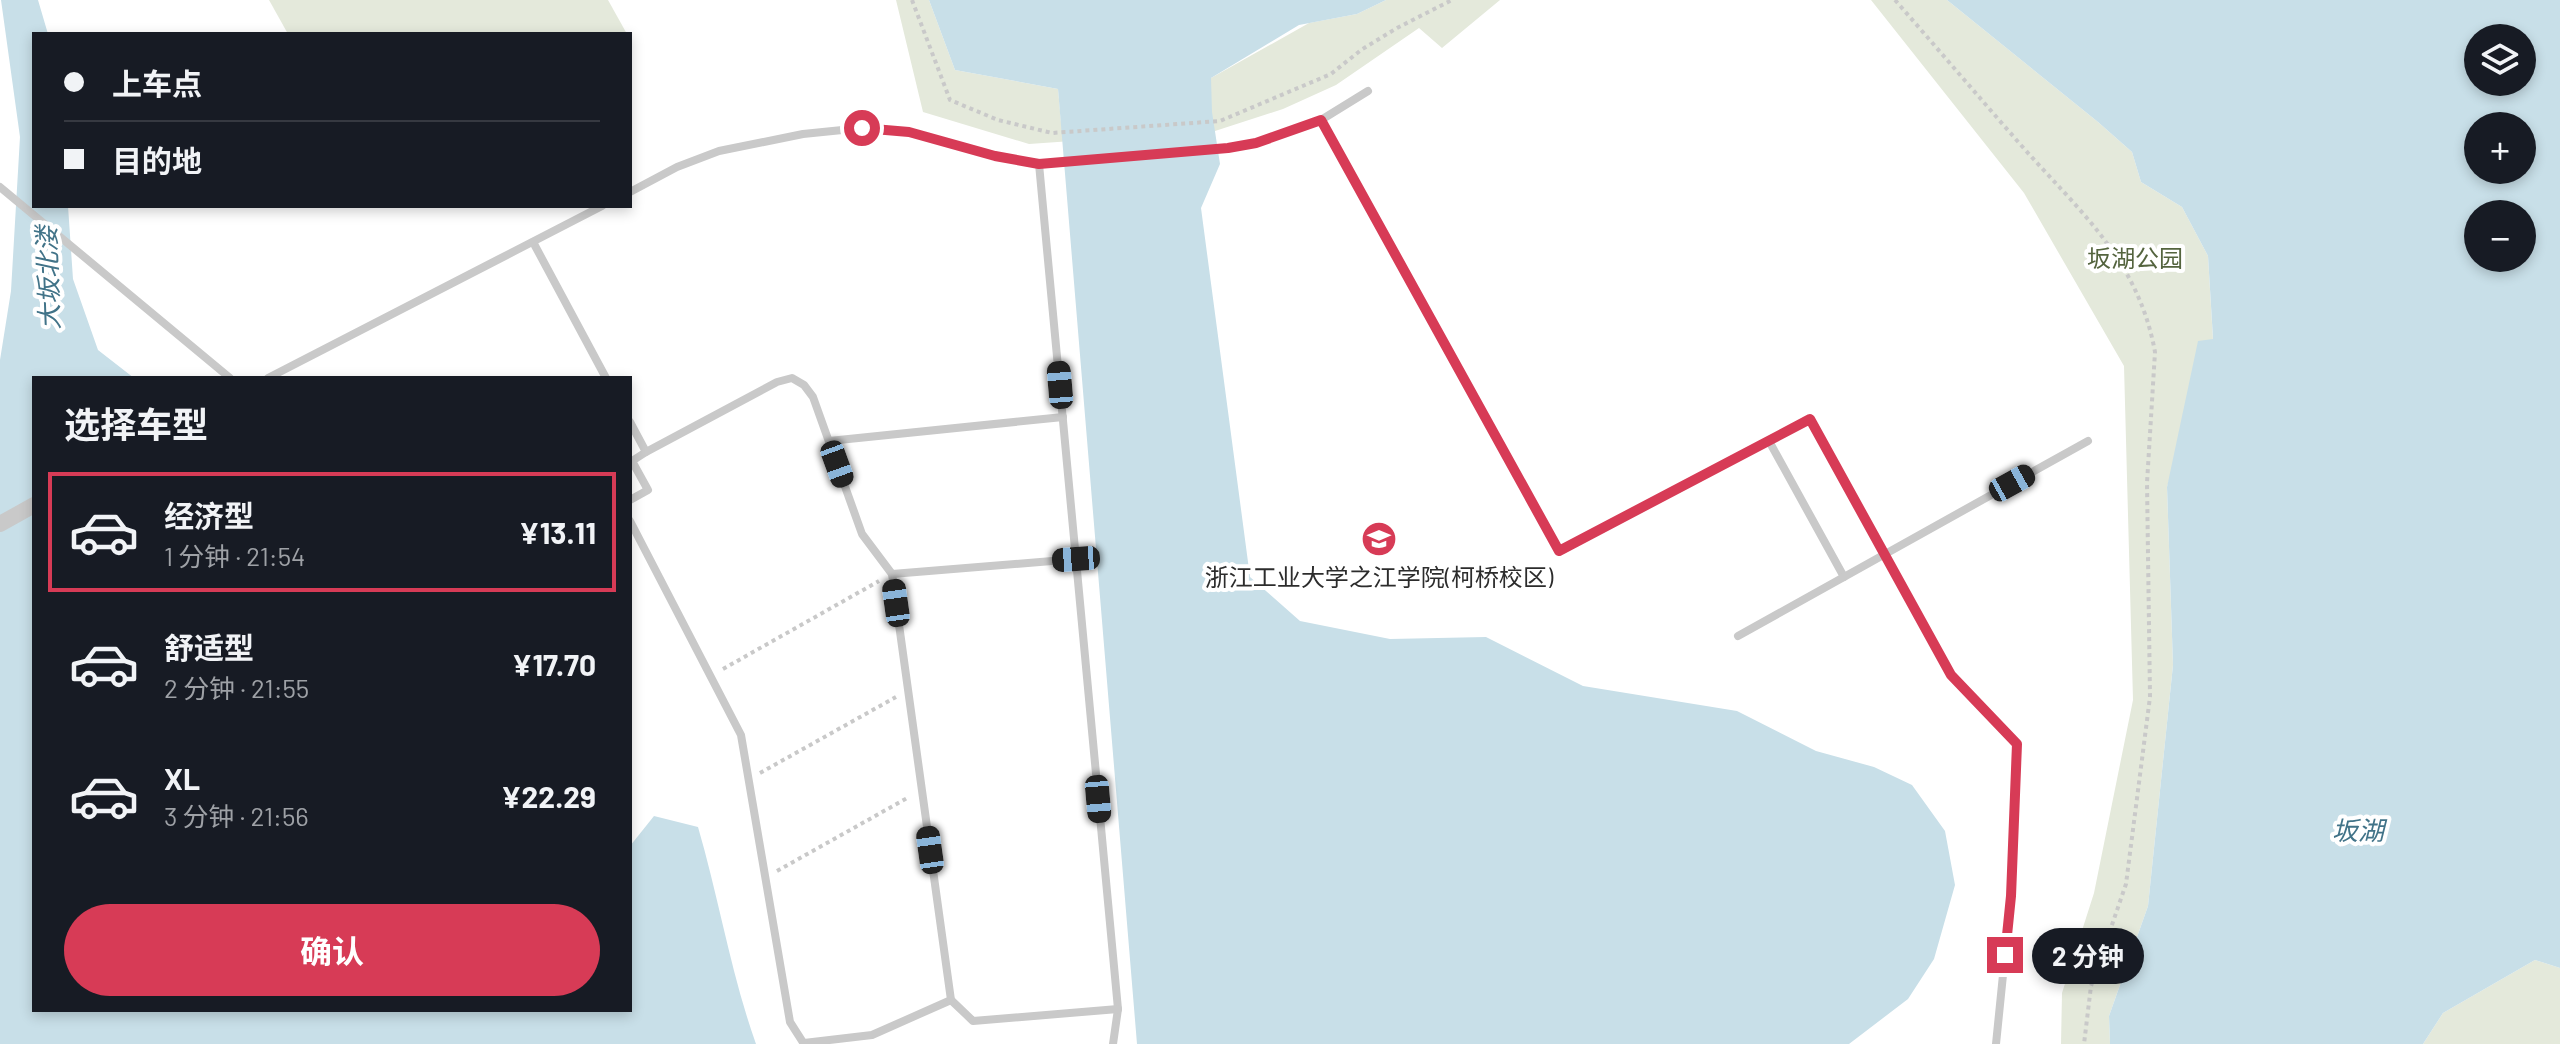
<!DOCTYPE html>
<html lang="zh">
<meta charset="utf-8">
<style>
:root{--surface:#171b24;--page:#20242c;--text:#f1f3f6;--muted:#9ea1a6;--line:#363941;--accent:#d73b56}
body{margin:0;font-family:Barlow,"Noto Sans SC",sans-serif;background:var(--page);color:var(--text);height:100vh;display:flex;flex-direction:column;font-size:30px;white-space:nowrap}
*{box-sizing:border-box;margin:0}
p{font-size:26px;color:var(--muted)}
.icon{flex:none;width:44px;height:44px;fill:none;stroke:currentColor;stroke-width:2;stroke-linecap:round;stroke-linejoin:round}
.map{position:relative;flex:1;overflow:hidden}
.details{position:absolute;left:32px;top:376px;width:600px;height:636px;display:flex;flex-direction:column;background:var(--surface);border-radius:0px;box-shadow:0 4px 12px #0003}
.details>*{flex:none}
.guide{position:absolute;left:32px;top:32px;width:600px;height:176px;border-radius:0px;box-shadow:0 4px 12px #0003;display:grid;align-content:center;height:176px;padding:0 32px;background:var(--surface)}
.buttons{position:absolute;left:2464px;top:24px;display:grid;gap:16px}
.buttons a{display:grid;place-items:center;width:72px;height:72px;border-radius:50%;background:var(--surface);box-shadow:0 4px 12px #0003;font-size:40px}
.end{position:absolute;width:36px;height:36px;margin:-18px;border:10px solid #d73b56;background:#fff;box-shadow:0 0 0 4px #fff}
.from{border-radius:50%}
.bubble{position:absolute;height:56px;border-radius:28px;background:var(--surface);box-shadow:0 4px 12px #0003;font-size:26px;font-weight:700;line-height:56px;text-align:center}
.car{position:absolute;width:24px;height:48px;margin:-24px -12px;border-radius:10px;box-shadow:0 0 6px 2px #0007;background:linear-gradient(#222 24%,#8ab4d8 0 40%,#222 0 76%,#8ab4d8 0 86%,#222 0)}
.guide b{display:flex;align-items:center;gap:28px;height:76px;font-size:30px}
.guide b+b{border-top:2px solid var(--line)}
.guide i{width:20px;height:20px;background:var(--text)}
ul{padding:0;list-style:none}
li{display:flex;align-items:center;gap:24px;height:120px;margin:0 16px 12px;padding:0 16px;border:4px solid transparent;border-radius:0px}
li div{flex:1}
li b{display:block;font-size:30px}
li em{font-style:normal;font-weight:700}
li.active{border-color:var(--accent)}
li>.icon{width:72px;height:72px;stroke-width:1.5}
h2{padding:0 32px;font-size:36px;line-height:96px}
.button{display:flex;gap:16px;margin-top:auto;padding:16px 32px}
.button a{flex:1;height:92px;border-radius:48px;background:var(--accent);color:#fff;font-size:32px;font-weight:700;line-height:92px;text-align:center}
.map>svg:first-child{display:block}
.green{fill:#e4e9db}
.water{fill:#c8dfe8;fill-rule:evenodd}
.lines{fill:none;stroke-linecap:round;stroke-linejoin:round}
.path{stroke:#c9c9c9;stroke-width:4;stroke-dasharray:4 4;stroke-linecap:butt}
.service{stroke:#c9c9c9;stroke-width:8}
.minor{stroke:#c9c9c9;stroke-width:16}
.route{stroke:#d73b56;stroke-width:10}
.labels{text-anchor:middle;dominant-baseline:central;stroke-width:8;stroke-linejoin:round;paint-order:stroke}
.park-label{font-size:24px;fill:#54643e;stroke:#fff}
.poi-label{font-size:24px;fill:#2c2c2c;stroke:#fff}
.water-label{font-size:26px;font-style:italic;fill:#417388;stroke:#fff}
</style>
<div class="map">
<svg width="2560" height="1044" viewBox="0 0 2560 1044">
<rect width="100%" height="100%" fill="#fff"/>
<g class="green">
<polygon points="269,0 608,0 627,34 288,34"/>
<polygon points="896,0 929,0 955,70 1058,89 1061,123 1211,78 1309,23 1357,14 1386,0 1500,0 1442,48 1419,28 1336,85 1283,109 1215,131 1029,144 923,112"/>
<polygon points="1871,0 1947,0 2098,122 2132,152 2141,182 2182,207 2208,256 2213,340 2167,487 2173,665 2148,906 2109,1016 2110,1044 2061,1044 2062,993 2094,893 2133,700 2124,366 2024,193"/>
<polygon points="2535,960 2560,968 2560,1044 2423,1044 2443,1013"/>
</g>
<g class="water">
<path d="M1,0H38L48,34H34V206H68L73,279L98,350L134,378H34V1010H630V846L654,816L698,827C719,899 731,974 756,1044H0V360L11,291L20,137Z"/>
<polygon points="929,0 1386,0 1357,14 1299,25 1211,78 1212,112 1220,164 1201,208 1250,577 1300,621 1390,639 1486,637 1583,686 1737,711 1816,751 1874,767 1912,785 1945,831 1955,885 1934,959 1908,999 1849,1044 1137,1044 1058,89 955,70"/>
<path d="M1947,0H2560V968L2535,960L2443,1013L2423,1044H2110L2109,1016L2148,906L2173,665L2167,487L2198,341L2213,339L2208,256L2182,207L2141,182L2132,152L2098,122ZM2478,38H2522V82H2478ZM2522,126V170H2478V126ZM2478,214H2522V258H2478Z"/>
</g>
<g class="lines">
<g class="path">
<polyline points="912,0 950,100 998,120 1052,133 1220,121 1331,74 1361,50 1397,28 1452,0"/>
<path d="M1895,0C1937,48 1978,96 2020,144C2079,211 2138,259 2155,352L2147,483L2150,697L2126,884L2091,986L2084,1044"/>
<polyline points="723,669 879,581"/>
<polyline points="760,773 896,697"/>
<polyline points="777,871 909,797"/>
</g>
<g class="service">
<polyline points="1321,120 1559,551 1810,419 1951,675 2017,744 2011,896 1996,1044"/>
<polyline points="1039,164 1118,1009 1113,1044"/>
<polyline points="0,187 230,378"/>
<polyline points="630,192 677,167 719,151 803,134 862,128 909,132 995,156 1039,164 1228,148 1256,143 1321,120 1368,91"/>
<polyline points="533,242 606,378"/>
<polyline points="268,378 602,206"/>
<polyline points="630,422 646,452 632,461 648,490 630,500"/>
<polyline points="829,441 1063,417"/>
<polyline points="1769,441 1844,577"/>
<polyline points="646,452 777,382 792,378 804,385 813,397 862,534 892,574 951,1000 872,1035 804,1043"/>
<polyline points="630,521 741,735 790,1022 804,1044"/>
<polyline points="892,574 1076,559"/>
<polyline points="1738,636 2088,441"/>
<polyline points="951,1000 973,1021 1118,1009"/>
</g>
<polyline class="minor" points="0,524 34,505"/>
</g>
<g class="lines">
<polyline class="route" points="862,128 909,132 995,156 1039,164 1228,148 1256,143 1321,120 1559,551 1810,419 1951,675 2017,744 2011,896 2005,955"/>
</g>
<defs>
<symbol id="university-disc" viewBox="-11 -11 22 22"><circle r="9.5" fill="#d73b56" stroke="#fff"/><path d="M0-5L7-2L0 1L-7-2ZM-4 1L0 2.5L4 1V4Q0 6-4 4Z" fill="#fff"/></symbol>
</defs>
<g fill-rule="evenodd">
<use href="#university-disc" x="1359" y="519" width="40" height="40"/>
</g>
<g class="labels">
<g class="park-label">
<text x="2135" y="257">坂湖公园</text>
</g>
<g class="poi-label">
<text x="1379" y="576">浙江工业大学之江学院(柯桥校区)</text>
</g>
<g class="water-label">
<text transform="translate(47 278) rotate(-92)">大坂北溇</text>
<text x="2358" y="829">坂湖</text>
</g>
</g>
</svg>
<div class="buttons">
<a><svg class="icon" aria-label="layers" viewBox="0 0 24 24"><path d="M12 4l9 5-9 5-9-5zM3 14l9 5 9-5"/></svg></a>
<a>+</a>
<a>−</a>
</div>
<i class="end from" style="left:862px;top:128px"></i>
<i class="end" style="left:2005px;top:955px"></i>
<div class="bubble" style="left:2032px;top:928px;width:112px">2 分钟</div>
<i class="car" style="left:1060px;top:385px;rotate:355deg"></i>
<i class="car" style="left:837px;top:464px;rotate:160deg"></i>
<i class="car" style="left:2012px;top:483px;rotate:61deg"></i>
<i class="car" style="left:1076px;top:559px;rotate:266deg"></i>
<i class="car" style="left:896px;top:603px;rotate:352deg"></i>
<i class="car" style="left:1098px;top:799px;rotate:175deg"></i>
<i class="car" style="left:930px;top:850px;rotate:352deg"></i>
<div class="guide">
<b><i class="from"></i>上车点</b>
<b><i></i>目的地</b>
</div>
<section class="details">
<h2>选择车型</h2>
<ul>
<li class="active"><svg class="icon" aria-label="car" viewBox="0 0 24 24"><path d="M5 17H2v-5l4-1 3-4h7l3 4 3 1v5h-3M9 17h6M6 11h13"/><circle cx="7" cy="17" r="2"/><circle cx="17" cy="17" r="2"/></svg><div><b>经济型</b><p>1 分钟 · 21:54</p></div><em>¥13.11</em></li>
<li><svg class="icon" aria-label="car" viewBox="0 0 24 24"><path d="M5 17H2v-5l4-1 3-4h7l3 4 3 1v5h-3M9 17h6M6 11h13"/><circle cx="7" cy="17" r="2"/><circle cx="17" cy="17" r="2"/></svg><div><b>舒适型</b><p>2 分钟 · 21:55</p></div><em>¥17.70</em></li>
<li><svg class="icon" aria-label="car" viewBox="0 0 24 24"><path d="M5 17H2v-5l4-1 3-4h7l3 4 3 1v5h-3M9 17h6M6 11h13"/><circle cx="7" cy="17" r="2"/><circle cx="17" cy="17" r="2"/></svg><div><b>XL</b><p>3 分钟 · 21:56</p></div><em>¥22.29</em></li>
</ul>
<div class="button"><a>确认</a></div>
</section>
</div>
